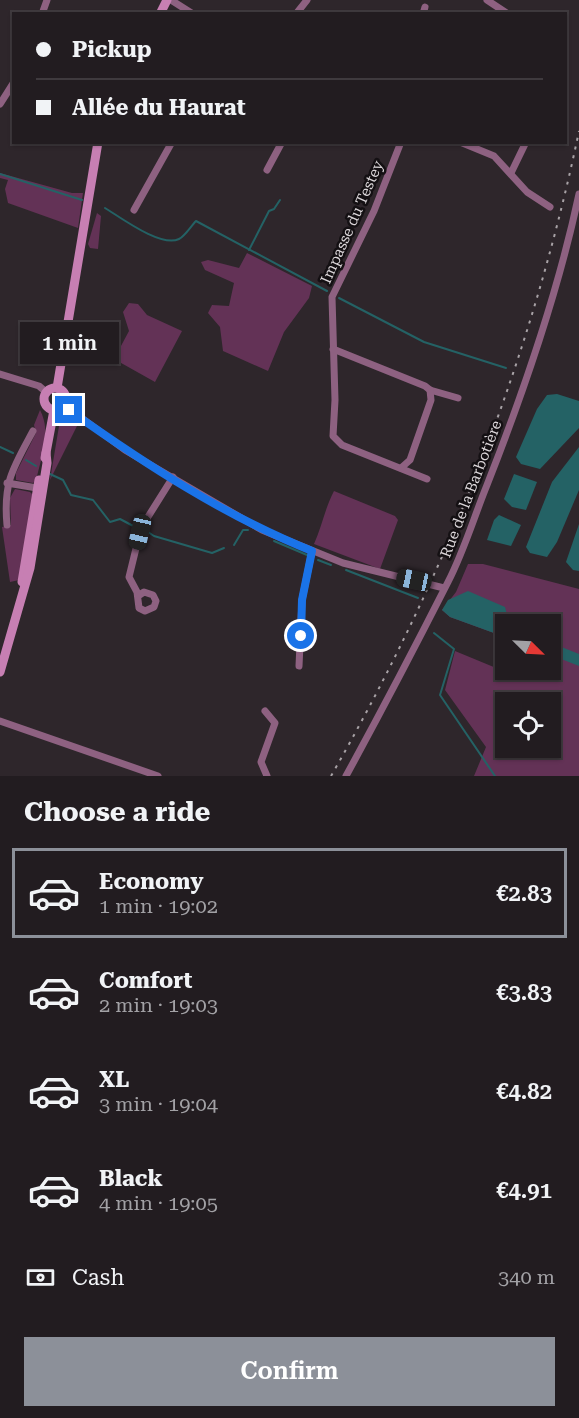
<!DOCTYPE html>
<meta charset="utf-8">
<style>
:root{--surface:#221c20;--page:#2a2529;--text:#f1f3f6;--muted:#a2a1a5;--line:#3f3a3e;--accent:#8c9099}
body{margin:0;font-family:"Roboto Serif",serif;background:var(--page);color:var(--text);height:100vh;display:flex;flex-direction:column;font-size:22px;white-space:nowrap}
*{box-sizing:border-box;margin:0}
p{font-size:20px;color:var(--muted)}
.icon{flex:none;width:33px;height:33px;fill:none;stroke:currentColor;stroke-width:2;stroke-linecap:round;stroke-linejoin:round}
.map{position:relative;height:776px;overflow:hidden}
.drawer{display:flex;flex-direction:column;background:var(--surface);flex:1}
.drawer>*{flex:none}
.guide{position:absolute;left:12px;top:12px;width:555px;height:132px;border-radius:0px;box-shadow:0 2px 4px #0004,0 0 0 2px var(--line);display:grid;align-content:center;height:132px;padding:0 24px;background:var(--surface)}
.needle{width:39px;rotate:114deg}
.controls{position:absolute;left:495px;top:614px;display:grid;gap:12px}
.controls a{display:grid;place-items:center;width:66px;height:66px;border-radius:0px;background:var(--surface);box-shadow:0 2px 4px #0004,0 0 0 2px var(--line);font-size:30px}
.end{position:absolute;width:27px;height:27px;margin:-14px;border:8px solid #1a73e8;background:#fff;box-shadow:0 0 0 3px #fff}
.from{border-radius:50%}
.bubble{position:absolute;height:42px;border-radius:0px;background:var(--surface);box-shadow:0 2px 4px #0004,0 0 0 2px var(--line);font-size:20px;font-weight:600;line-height:42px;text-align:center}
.car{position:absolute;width:18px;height:36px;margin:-18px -9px;border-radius:8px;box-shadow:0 0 4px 2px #0007;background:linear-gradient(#222 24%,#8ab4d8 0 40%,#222 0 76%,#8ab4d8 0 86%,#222 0)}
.guide b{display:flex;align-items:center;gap:21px;height:57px;font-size:22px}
.guide b+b{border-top:2px solid var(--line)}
.guide i{width:15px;height:15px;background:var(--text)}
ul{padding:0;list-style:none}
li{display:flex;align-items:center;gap:18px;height:90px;margin:0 12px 9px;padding:0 12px;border:3px solid transparent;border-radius:0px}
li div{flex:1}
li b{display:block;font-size:22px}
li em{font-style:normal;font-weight:600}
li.selected{border-color:var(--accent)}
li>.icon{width:54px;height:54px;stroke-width:1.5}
h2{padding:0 24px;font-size:27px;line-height:72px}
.pay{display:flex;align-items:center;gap:15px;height:66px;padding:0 24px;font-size:22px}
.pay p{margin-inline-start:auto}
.action{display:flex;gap:12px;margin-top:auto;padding:12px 24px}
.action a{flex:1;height:69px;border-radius:0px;background:var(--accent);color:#fff;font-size:24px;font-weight:600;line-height:69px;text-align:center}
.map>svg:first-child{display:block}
.green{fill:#633256;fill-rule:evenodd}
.water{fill:#246265}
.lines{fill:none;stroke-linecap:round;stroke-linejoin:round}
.stream{stroke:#246265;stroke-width:2}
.minor{stroke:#8e6181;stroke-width:7}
.secondary{stroke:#c77fb3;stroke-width:9}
.rail{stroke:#a8a2a6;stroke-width:2;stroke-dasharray:3 6;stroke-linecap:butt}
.route{stroke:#1a73e8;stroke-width:8}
.labels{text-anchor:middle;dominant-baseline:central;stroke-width:5;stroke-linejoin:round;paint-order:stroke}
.street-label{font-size:15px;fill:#dbd6d9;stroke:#141013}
</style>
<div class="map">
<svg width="579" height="776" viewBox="0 0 579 776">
<rect width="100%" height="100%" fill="#2e262b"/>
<g class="green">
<polygon points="0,173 72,193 83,193 78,228 8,203 5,189 8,180 0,178"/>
<polygon points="97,213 101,216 98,249 90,248 88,244"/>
<polygon points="247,253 312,286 309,298 284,332 268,371 223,351 220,327 208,313 212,305 229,306 234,283 205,270 201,262 208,260 239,268"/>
<polygon points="129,303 138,304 147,315 182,331 155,382 114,359 129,331 123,312"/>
<path d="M40,410C52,433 41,457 36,481L33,483L16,480V473L36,433L34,425Z"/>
<polygon points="64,416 78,424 50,480 59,426"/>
<polygon points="15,489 30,492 34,496 19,580 10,582 2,527 11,525 10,498"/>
<path d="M334,491L395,516L398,520L380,569L314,544C322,526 325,508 334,491Z"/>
<path d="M468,564H483L579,589V776H474L486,747L445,690L455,651L523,679L529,669H550V624H506L505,637L450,617L442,610L456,592ZM506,702H550V747H506Z"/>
</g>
<g class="water">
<polygon points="557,394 579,401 579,428 540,469 521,464 516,457 537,409 547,395"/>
<polygon points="579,447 579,490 557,542 547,557 530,553 526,547 552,482"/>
<polygon points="514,474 537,482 526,510 512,507 504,499"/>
<polygon points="499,515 521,525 511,546 487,540 494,520"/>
<polygon points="579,524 579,571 573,570 566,562"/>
<polygon points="468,591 505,607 508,618 528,624 506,624 505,637 450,617 442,610 448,600"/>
<polygon points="551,639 559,646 579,654 579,666 551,655"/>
</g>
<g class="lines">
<g class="stream">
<polyline points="0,174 82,200"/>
<path d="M105,208C120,217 161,248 179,239C185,236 191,226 196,221L327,291"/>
<polyline points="249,250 269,211 274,209 280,200"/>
<polyline points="339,298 424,342 506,368"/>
<polyline points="0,447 13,453"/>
<polyline points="26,460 36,466"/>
<polyline points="50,474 63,480 71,495 93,500 110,522 120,519 137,528"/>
<polyline points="145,530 154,536 212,553 224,548"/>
<polyline points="274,541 307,555"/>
<polyline points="234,545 243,530 248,530"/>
<polyline points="318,560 331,565"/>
<polyline points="346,570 418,598"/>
<polyline points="434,633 454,649 440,695 495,776"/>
</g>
<g class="minor">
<polyline points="171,0 193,14"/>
<polyline points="487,0 508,14"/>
<polyline points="42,14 47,0"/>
<polyline points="296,14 307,0"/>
<polyline points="423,14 425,7"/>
<polyline points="0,104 14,82"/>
<polyline points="401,142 374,211 332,297 335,400 333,436 342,445 427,479"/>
<polyline points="460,142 494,156 527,192 550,207"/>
<polyline points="267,170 282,142"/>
<polyline points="511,173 526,142"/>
<polyline points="134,210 172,142"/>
<polyline points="333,349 425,386 430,390 458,398"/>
<polyline points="0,374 39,386 46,392"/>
<polyline points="64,405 125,450 262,530 343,563 444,588"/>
<polyline points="401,468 410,460 431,400 430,390"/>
<polyline points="7,483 37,488"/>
<path d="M7,525C3,482 13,468 33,431"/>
<polyline points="138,596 144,592 153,595 156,601 154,607 145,611 139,608 137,592 129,577 141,528 173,477"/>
<polyline points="299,666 302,600 312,551"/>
<polyline points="265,711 275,723 261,762 267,776"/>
<polyline points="0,721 158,776"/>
<path d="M346,776C381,712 415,647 448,582C464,551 474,517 487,485C524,391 558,293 579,194"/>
</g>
<g class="secondary">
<polyline points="160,14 167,0"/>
<circle cx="55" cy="399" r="11"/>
<polyline points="57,388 98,142"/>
<polyline points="45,458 54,410"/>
<polyline points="22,582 39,480"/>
<polyline points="0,672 30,568 47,463 46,453"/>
</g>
<path class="rail" d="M331,776C446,576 532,357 579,131"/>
</g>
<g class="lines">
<path class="route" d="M69,410C145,464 225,516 312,551L302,600L301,636"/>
</g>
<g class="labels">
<g class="street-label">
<text transform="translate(352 222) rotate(-66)">Impasse du Testey</text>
<text transform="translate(471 489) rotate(-69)">Rue de la Barbotière</text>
</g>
</g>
</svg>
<div class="controls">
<a><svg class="needle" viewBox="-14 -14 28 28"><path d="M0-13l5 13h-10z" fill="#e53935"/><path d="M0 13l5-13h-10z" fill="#a2a1a5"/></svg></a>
<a><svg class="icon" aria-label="locate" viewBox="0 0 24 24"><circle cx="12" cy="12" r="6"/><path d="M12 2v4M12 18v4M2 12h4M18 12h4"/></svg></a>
</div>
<i class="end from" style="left:301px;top:636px"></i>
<i class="end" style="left:69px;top:410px"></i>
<div class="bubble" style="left:20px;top:322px;width:99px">1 min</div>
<i class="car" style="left:140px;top:532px;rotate:193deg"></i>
<i class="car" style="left:414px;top:580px;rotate:282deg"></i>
<div class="guide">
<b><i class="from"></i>Pickup</b>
<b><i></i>Allée du Haurat</b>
</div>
</div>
<section class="drawer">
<h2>Choose a ride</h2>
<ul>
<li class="selected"><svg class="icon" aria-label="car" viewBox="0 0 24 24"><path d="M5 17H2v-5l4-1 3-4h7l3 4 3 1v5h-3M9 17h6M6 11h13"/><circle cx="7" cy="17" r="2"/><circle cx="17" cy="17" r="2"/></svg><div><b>Economy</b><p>1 min · 19:02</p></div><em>€2.83</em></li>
<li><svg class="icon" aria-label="car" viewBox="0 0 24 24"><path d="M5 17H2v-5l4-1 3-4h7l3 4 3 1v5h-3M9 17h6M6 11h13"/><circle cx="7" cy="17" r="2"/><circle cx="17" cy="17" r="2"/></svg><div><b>Comfort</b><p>2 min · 19:03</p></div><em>€3.83</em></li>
<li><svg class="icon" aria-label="car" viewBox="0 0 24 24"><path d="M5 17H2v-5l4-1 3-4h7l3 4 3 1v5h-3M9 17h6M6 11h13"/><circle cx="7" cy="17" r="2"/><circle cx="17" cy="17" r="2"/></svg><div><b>XL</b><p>3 min · 19:04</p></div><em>€4.82</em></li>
<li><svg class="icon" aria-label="car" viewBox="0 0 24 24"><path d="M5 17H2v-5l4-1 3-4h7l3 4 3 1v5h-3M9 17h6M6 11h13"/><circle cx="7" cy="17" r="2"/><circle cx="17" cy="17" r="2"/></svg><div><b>Black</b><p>4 min · 19:05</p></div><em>€4.91</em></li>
</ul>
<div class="pay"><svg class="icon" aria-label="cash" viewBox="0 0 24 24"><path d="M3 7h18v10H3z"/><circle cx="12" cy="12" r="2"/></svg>Cash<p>340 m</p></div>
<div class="action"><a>Confirm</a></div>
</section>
